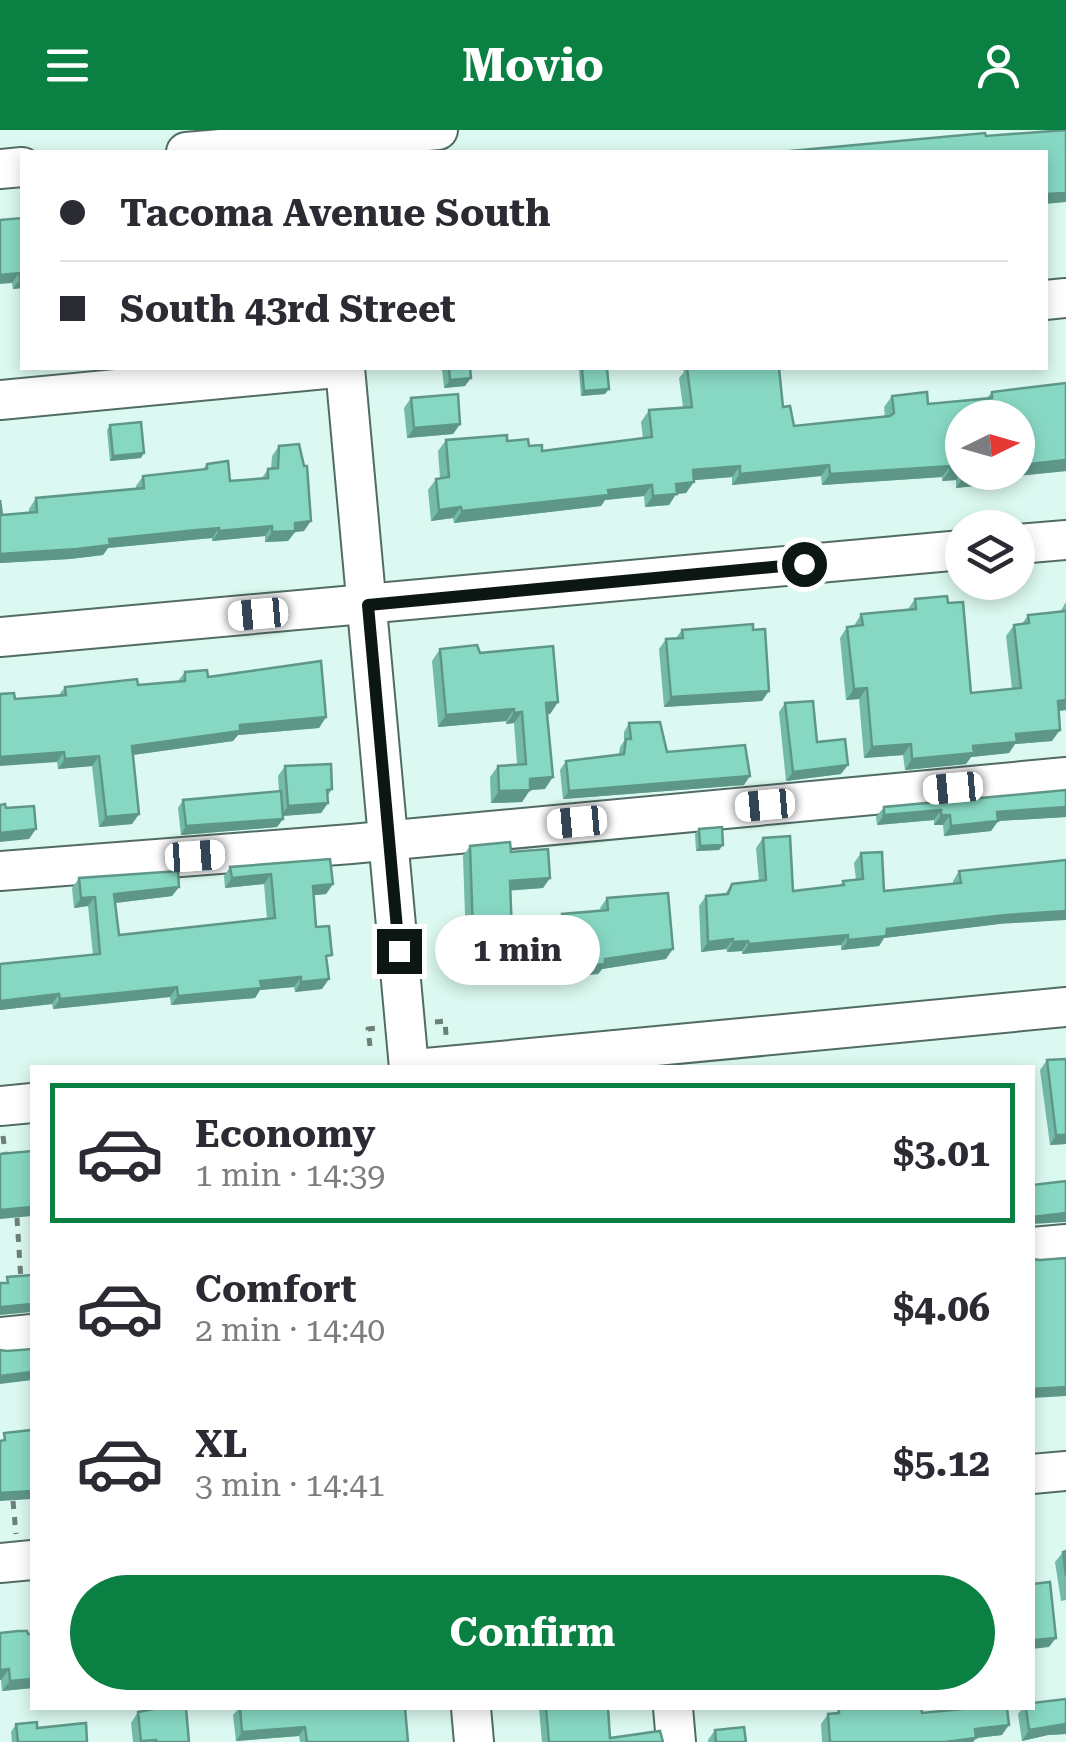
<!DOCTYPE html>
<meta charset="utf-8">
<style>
:root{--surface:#fff;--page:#f7f7f7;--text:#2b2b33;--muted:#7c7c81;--line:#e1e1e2;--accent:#0b8043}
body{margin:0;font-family:"Roboto Serif",serif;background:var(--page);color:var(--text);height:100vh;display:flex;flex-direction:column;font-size:38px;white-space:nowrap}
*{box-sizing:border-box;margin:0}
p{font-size:32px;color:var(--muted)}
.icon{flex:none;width:55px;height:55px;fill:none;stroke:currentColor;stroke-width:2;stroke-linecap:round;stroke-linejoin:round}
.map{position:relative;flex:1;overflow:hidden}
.panel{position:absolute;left:30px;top:935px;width:1005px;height:645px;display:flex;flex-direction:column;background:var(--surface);border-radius:0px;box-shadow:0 5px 15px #0003}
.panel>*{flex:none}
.top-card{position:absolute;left:20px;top:20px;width:1028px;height:220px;border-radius:0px;box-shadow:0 5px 15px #0003;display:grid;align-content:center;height:220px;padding:0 40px;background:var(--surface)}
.needle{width:65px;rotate:85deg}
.controls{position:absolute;left:945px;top:270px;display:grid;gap:20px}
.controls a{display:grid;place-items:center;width:90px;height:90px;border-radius:50%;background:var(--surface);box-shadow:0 5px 15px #0003;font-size:50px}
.end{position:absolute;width:45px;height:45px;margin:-22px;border:12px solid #0c1613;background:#fff;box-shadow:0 0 0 5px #fff}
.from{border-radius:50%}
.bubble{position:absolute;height:70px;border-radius:35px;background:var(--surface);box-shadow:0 5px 15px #0003;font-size:32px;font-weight:700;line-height:70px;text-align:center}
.car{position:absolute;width:30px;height:60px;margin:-30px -15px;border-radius:12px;box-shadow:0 0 8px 2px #0007;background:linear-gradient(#fff 24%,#345 0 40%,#fff 0 76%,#345 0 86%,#fff 0)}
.top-card b{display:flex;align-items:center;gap:35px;height:95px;font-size:38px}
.top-card b+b{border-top:2px solid var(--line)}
.top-card i{width:25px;height:25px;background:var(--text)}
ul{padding:18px 0 0;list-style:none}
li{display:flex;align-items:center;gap:30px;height:140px;margin:0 20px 15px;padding:0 20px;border:5px solid transparent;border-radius:0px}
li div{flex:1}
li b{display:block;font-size:38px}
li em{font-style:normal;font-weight:700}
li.current{border-color:var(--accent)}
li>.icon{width:90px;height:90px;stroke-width:1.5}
.action{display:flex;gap:20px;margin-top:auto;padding:20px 40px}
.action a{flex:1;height:115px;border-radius:60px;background:var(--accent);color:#fff;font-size:40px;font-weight:700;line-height:115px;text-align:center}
header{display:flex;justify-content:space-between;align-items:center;height:130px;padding:0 40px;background:var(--accent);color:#fff;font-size:45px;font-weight:700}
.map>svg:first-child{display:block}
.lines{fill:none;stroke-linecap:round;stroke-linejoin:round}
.minor-casing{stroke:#526c65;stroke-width:42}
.path{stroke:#6c7f79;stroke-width:5;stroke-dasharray:8 8;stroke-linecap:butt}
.minor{stroke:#fff;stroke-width:38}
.wall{fill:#74baa8;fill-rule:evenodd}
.shaded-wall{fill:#5e9788}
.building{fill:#87d8c3;stroke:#5e9788;stroke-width:2.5}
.route{stroke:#0c1613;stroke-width:12}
</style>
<header><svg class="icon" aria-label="menu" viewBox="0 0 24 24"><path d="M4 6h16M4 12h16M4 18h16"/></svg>Movio<svg class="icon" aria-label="person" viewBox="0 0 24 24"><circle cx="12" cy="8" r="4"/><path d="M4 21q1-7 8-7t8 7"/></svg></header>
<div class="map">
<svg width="1066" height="1612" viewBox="0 0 1066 1612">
<rect width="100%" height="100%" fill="#dbf9f0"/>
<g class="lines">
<defs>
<g id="minor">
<polyline points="186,22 438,0"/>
<polyline points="0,39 22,37"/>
<polyline points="1045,170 1066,168"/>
<polyline points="345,238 409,938"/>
<polyline points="0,270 336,238"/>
<polyline points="1018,414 1066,410"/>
<polyline points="0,507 962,420"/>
<polyline points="0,741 351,714 1066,647"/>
<polyline points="426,938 1066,877"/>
<polyline points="0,976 32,973"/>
<polyline points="1032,1117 1066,1114"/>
<polyline points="0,1207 32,1204"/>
<polyline points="1032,1344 1066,1341"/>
<polyline points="0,1433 32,1430"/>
<polyline points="471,1578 474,1612"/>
<polyline points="673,1578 676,1612"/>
</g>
</defs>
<use href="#minor" class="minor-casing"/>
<g class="path">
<polyline points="435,892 445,891 446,905"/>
<polyline points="370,916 368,899 378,898"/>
<polyline points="3,1006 6,1030"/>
<polyline points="17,1088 21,1151"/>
<polyline points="13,1371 16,1404"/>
</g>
<use href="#minor" class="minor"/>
</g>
<g class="wall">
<polygon points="22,88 22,158 13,159 12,153"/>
<polygon points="442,238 470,238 465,256 444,258"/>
<polygon points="581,238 607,238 605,264 581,266 579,241"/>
<path d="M683,238H779L783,277L794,296L885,287L884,277L892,266L928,274L987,268L992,262L1066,253V341L1017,346L1012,352L956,358V350L942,351V347L822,355L821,346L732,355V347L694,350L686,363L676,364L669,375L645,377L644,366L605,370L601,376L454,393L453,388L431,391L428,360L436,349L440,348L438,321L446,310L507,311L542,321L643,308L641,292L649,280L683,277L679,248L684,242ZM962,288L1018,342H962Z"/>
<polygon points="411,268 460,294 453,304 407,308 404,278"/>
<polygon points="110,295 141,328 110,331 107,300"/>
<polygon points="279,316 304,401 295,402 288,411 265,412 265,406 212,411 212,408 190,410 108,418 103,425 70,429 0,433 0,370 2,385 29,382 29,379 36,368 136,359 136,356 143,346 202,340 207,334 230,351 262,348 268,339 271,339 272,326"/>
<polygon points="915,469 948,473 971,563 1012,559 1006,506 1014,495 1022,494 1028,485 1060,482 1066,472 1066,580 1058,581 1052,611 1015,614 1009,623 971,627 966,634 905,640 903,625 864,628 859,569 846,570 840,508 847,497 854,496 861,484 908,479"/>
<polygon points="682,500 762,571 664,577 659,519 666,509 676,508"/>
<polygon points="440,519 480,523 558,572 550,584 547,584 545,659 530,660 522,672 491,673 490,647 498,636 517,634 514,593 506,594 506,591 438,597 432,531"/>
<polygon points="185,542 208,547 326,587 319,598 238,605 233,611 133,625 139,684 132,694 99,697 92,636 58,639 57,632 15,569 58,566 65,557 138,555 178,551"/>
<polygon points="785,573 817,612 841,644 786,651 779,582"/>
<polygon points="629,593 667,622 744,655 563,669 560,640 566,631 619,624 620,617 624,611 624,602"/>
<polygon points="285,636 332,659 327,667 328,673 321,683 283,686 283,689 277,697 181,705 178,678 183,670 279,662 278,646"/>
<polygon points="1066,660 1066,687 998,691 991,701 944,706 943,695 934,695 934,690 877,695 876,687 884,677"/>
<polygon points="699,699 723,715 719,720 696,721 695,704"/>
<polygon points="763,708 793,761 840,756 843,751 856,750 854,733 861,723 884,761 953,754 953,751 959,741 999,794 884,808 879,816 841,820 841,815 742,824 742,821 727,822 726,819 701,822 699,776 706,766 725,764 732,754 759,751 756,718"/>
<polygon points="470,716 511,722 550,748 543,758 511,760 506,841 467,843 463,726"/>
<polygon points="230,737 333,754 326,764 313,765 316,797 327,832 322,859 295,862 294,857 260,860 255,868 171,875 170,867 53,879 52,874 0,880 0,834 93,825 88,776 74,778 72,758 79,748 179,757 172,766 115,773 119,805 267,789 264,754 225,758 224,746"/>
<polygon points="607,768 666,829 602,839 598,844 576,846 576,838 559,839 555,794 562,784 601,780 600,778"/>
<polygon points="1047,930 1066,1014 1050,1015 1040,940"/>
<polygon points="1066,1421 1066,1470 1061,1471 1055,1432 1063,1422"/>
<polygon points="0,1503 32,1558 2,1561 1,1550 0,1550"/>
<polygon points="1066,1569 1066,1604 1048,1605 1022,1611 1018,1584 1023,1578 1032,1578"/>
<polygon points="151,1578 186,1578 189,1612 133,1612 131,1593 138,1582 151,1579"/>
<polygon points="239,1578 405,1578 408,1612 300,1612 299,1606 236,1611 233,1585"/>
<polygon points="539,1578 608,1578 610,1608 663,1612 542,1612"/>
<polygon points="839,1579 922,1583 1002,1605 976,1608 973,1612 822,1612 821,1594 828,1584 835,1584"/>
<polygon points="16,1594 37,1598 87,1612 12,1612 11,1602"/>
<polygon points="715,1600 746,1612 708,1612 708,1610"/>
</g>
<g class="shaded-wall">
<polygon points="1066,63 1066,72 1045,74 1045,64"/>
<polygon points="19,143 12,153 0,154 0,145"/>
<polygon points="22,148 22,158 13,159 20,149"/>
<polygon points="471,248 465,256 444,258 450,250"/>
<polygon points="609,259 605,264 581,266 584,261"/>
<polygon points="460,294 453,304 407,308 414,298"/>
<polygon points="144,323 141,328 110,331 113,326"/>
<polygon points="1066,330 1066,341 1017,346 1012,352 956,358 964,346 1018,342 1019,335"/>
<polygon points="829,335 821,346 732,355 740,344"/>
<polygon points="740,336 732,347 685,351 693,340"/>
<polygon points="950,336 942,347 822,355 830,344"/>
<polygon points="962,339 956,350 942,351 950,340"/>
<polygon points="694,352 686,363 676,364 669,375 645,377 653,366 676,354"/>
<polygon points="652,355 644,366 605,370 601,376 454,393 462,381 608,360"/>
<polygon points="461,377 453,388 431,391 439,380"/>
<polygon points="311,391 304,401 295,402 288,411 265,412 272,402 295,393"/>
<polygon points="272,396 265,406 212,411 219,401"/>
<polygon points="219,398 212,408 108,418 103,425 70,429 0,433 0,424 109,409"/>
<polygon points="867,558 859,569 846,570 854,559"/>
<polygon points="769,561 762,571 664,577 671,567"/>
<polygon points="1066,570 1066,580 1050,582 1058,571"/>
<polygon points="558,572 550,584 538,585 546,573"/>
<polygon points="514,579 506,591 438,597 446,585"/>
<polygon points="522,582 514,593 506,594 514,583"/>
<polygon points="326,587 319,598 238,605 233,611 125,626 132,616 240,595"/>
<polygon points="1060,600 1052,611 1015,614 1009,623 971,627 966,634 905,640 912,629 973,616 1016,604"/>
<polygon points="911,614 903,625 864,628 872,617"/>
<polygon points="64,622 57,632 0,636 0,627"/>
<polygon points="99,626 92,636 58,639 65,629"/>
<polygon points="848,635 841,644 786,651 793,642"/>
<polygon points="750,646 744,655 563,669 569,661"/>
<polygon points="553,647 545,659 530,660 522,672 491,673 499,661 530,649"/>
<polygon points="328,673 321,683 281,686 288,676"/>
<polygon points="1066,677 1066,687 998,691 991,701 944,706 951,696 997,682"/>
<polygon points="941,680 934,690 877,695 884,685"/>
<polygon points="139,684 132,694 99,697 106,687"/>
<polygon points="941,685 950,685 943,695 934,695"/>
<polygon points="283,689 277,697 181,705 186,696"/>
<polygon points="36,699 29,709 0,712 0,703"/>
<polygon points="723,715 719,720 696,721 700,716"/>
<polygon points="271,744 264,754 225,758 232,748"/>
<polygon points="550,748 543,758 503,761 510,751"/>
<polygon points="333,754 326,764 306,766 313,756"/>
<polygon points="179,757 172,766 107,774 114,764"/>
<polygon points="95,767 88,776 74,778 81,768"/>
<polygon points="1066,781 1066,790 999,794 884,808 879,816 841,820 848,810 887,799 1006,785"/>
<polygon points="848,805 841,815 742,824 749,814"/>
<polygon points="733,809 726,819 701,822 708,812"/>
<polygon points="748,811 742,821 727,822 733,812"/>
<polygon points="673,819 666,829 602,839 598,844 576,846 584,836 605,829"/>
<polygon points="583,828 576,838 559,839 566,829"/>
<polygon points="513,831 506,841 467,843 474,833"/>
<polygon points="301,847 294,857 260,860 255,868 171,875 178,866 260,851"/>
<polygon points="329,849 322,859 295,862 301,852"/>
<polygon points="177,857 170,867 53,879 60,869"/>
<polygon points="59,864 52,874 0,880 0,871"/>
<polygon points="1056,1005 1066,1005 1066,1014 1050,1015"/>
<polygon points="32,1077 32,1086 0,1089 0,1080"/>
<polygon points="1066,1083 1066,1092 1032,1094 1032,1087 1037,1085"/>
<polygon points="32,1174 32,1182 0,1185 0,1178 2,1177"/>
<polygon points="32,1242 32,1250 0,1254 0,1246"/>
<polygon points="1066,1257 1066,1266 1032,1268 1032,1259"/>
<polygon points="32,1361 32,1369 0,1371 0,1363"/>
<polygon points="1056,1508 1049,1517 1032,1519 1034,1510"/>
<polygon points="9,1539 1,1550 0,1550 0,1540"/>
<polygon points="32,1549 32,1558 2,1561 10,1551"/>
<polygon points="1066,1594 1066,1604 1048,1605 1022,1611 1029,1600"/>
<polygon points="1009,1595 1002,1605 976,1608 973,1612 945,1612 975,1599"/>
<polygon points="305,1597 299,1606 236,1611 242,1602"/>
</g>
<g class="building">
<polygon points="1066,0 1066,63 1045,64 1045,22 779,22 985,3 986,6"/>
<polygon points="22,88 22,148 20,149 19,143 0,145 0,90"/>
<polygon points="449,238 470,238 471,248 450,250"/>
<polygon points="582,238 607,238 609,259 584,261"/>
<polygon points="687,238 779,238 783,277 790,276 794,296 890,286 894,283 892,266 927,262 928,274 992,268 992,262 1066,253 1066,330 1019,335 1020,341 1018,341 1018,288 962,288 962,339 950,340 950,336 830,344 829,335 740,344 740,336 693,340 694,352 676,354 677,364 653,366 652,355 608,360 609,365 462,381 461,377 439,380 436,349 449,347 446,310 507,305 507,311 528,309 529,316 542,315 542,321 652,307 649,280 692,277"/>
<polygon points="458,264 460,294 414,298 411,268"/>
<polygon points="141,292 144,323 113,326 110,295"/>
<polygon points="299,314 304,336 307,336 311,391 295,393 295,401 272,402 272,396 219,401 219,398 197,400 109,409 110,415 77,419 0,424 0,370 2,385 37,382 36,368 144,358 143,346 207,339 207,334 228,331 230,351 268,348 268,339 278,338 279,316"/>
<polygon points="964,342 1005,342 964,346"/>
<polygon points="947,466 948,473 963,472 971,563 1021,558 1014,495 1029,493 1028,485 1066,481 1066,570 1058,571 1060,600 1016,604 1017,612 973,616 974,623 912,629 911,614 872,617 867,558 854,559 847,497 863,495 861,484 916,479 915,469"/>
<polygon points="753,494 753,500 765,499 769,561 671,567 666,509 683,508 682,500"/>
<polygon points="477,515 480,523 553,516 558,572 546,573 553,647 530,649 530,660 499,661 498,636 526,634 522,582 514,583 514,579 446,585 440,519"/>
<polygon points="321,531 326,587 240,595 240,601 132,616 139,684 106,687 99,626 65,629 64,622 0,627 0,564 14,563 15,569 66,565 65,557 137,549 138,555 185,551 185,542 207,540 208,547"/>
<polygon points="813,571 817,612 845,609 848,635 793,642 785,573"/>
<polygon points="660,592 667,622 745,615 750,646 569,661 566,631 624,624 626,609 631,609 629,593"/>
<polygon points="331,634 332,659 327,660 328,673 288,676 285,636"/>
<polygon points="1066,660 1066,677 997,682 998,691 951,696 950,685 941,685 941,680 884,685 884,677"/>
<polygon points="281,661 283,689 186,696 183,670"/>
<polygon points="5,674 6,678 34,676 36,699 0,703 0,675"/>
<polygon points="722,697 723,715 700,716 699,699"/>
<polygon points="790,706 793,761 844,755 843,751 863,749 861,723 882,722 884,761 961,753 959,741 1066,730 1066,781 1006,785 887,799 886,806 848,810 848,805 749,814 748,811 733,812 733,809 708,812 706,766 728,764 732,754 766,750 763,708"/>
<polygon points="510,712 511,722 548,719 550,748 510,751 513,831 474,833 470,716"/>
<polygon points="330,729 333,754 313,756 316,797 329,796 332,825 326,826 329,849 301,852 301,847 260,851 262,858 178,866 177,857 60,869 59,864 0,871 0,834 100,824 95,767 81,768 79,748 178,741 179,757 114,764 119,805 275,788 271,744 232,748 230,737"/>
<polygon points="668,763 673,819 605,829 605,834 584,836 583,828 566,829 562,784 608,780 607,768"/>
<polygon points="1066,929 1066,1005 1056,1005 1047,930"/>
<polygon points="32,1021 32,1077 0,1080 0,1024"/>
<polygon points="1066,1051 1066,1083 1032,1087 1032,1055"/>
<polygon points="1066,1128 1066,1257 1032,1259 1032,1129 1040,1130"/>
<polygon points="32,1145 32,1174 2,1177 0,1178 0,1153 8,1153 7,1147"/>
<polygon points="32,1219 32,1242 0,1246 0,1220 7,1221"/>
<polygon points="32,1300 32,1361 0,1363 0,1311 5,1310 4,1303"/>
<polygon points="1066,1421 1066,1446 1063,1422"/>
<polygon points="1050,1452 1056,1508 1034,1510 1032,1501 1032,1454"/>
<polygon points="18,1501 27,1501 28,1504 32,1504 32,1549 10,1551 9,1539 0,1540 0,1503"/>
<polygon points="1066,1569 1066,1594 1029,1600 1026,1578 1032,1578 1032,1573"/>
<polygon points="159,1578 186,1578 189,1612 156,1612 156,1610 141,1611 138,1582"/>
<polygon points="240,1578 405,1578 408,1612 307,1612 305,1597 242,1602"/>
<polygon points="546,1578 608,1578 610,1608 660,1601 663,1612 549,1612"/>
<polygon points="848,1578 921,1578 922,1583 973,1578 1007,1578 1009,1595 975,1599 976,1608 945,1612 830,1612 828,1584 839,1583 839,1579"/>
<polygon points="37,1592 37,1598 86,1593 87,1612 18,1612 16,1594"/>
<polygon points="744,1597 746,1612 716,1612 715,1600"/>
</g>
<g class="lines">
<polyline class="route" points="399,821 368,475 804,434"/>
</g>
</svg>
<div class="controls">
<a><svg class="needle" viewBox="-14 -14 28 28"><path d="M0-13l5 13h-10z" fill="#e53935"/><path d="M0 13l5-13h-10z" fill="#7c7c81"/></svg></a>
<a><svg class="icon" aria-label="layers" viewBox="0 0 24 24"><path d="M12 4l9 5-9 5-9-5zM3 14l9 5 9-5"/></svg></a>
</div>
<i class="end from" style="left:804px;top:434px"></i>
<i class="end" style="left:399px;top:821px"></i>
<div class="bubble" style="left:435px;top:785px;width:165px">1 min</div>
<i class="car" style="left:258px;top:484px;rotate:265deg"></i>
<i class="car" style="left:953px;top:658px;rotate:265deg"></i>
<i class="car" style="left:765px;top:675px;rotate:265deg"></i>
<i class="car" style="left:577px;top:692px;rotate:265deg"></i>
<i class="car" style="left:195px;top:726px;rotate:86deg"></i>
<div class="top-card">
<b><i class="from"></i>Tacoma Avenue South</b>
<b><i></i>South 43rd Street</b>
</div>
<section class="panel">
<ul>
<li class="current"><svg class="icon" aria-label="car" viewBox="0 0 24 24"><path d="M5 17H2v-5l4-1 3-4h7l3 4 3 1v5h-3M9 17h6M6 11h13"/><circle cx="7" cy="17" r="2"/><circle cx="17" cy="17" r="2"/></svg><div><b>Economy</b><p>1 min · 14:39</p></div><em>$3.01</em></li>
<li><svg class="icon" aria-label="car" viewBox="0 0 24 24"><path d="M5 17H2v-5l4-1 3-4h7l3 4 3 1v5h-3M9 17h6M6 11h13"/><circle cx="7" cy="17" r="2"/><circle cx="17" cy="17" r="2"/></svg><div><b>Comfort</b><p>2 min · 14:40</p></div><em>$4.06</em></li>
<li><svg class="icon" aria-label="car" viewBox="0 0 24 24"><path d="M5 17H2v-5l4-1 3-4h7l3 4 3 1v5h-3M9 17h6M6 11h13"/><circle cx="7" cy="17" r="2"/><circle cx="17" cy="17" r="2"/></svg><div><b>XL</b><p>3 min · 14:41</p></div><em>$5.12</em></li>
</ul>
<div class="action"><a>Confirm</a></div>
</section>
</div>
